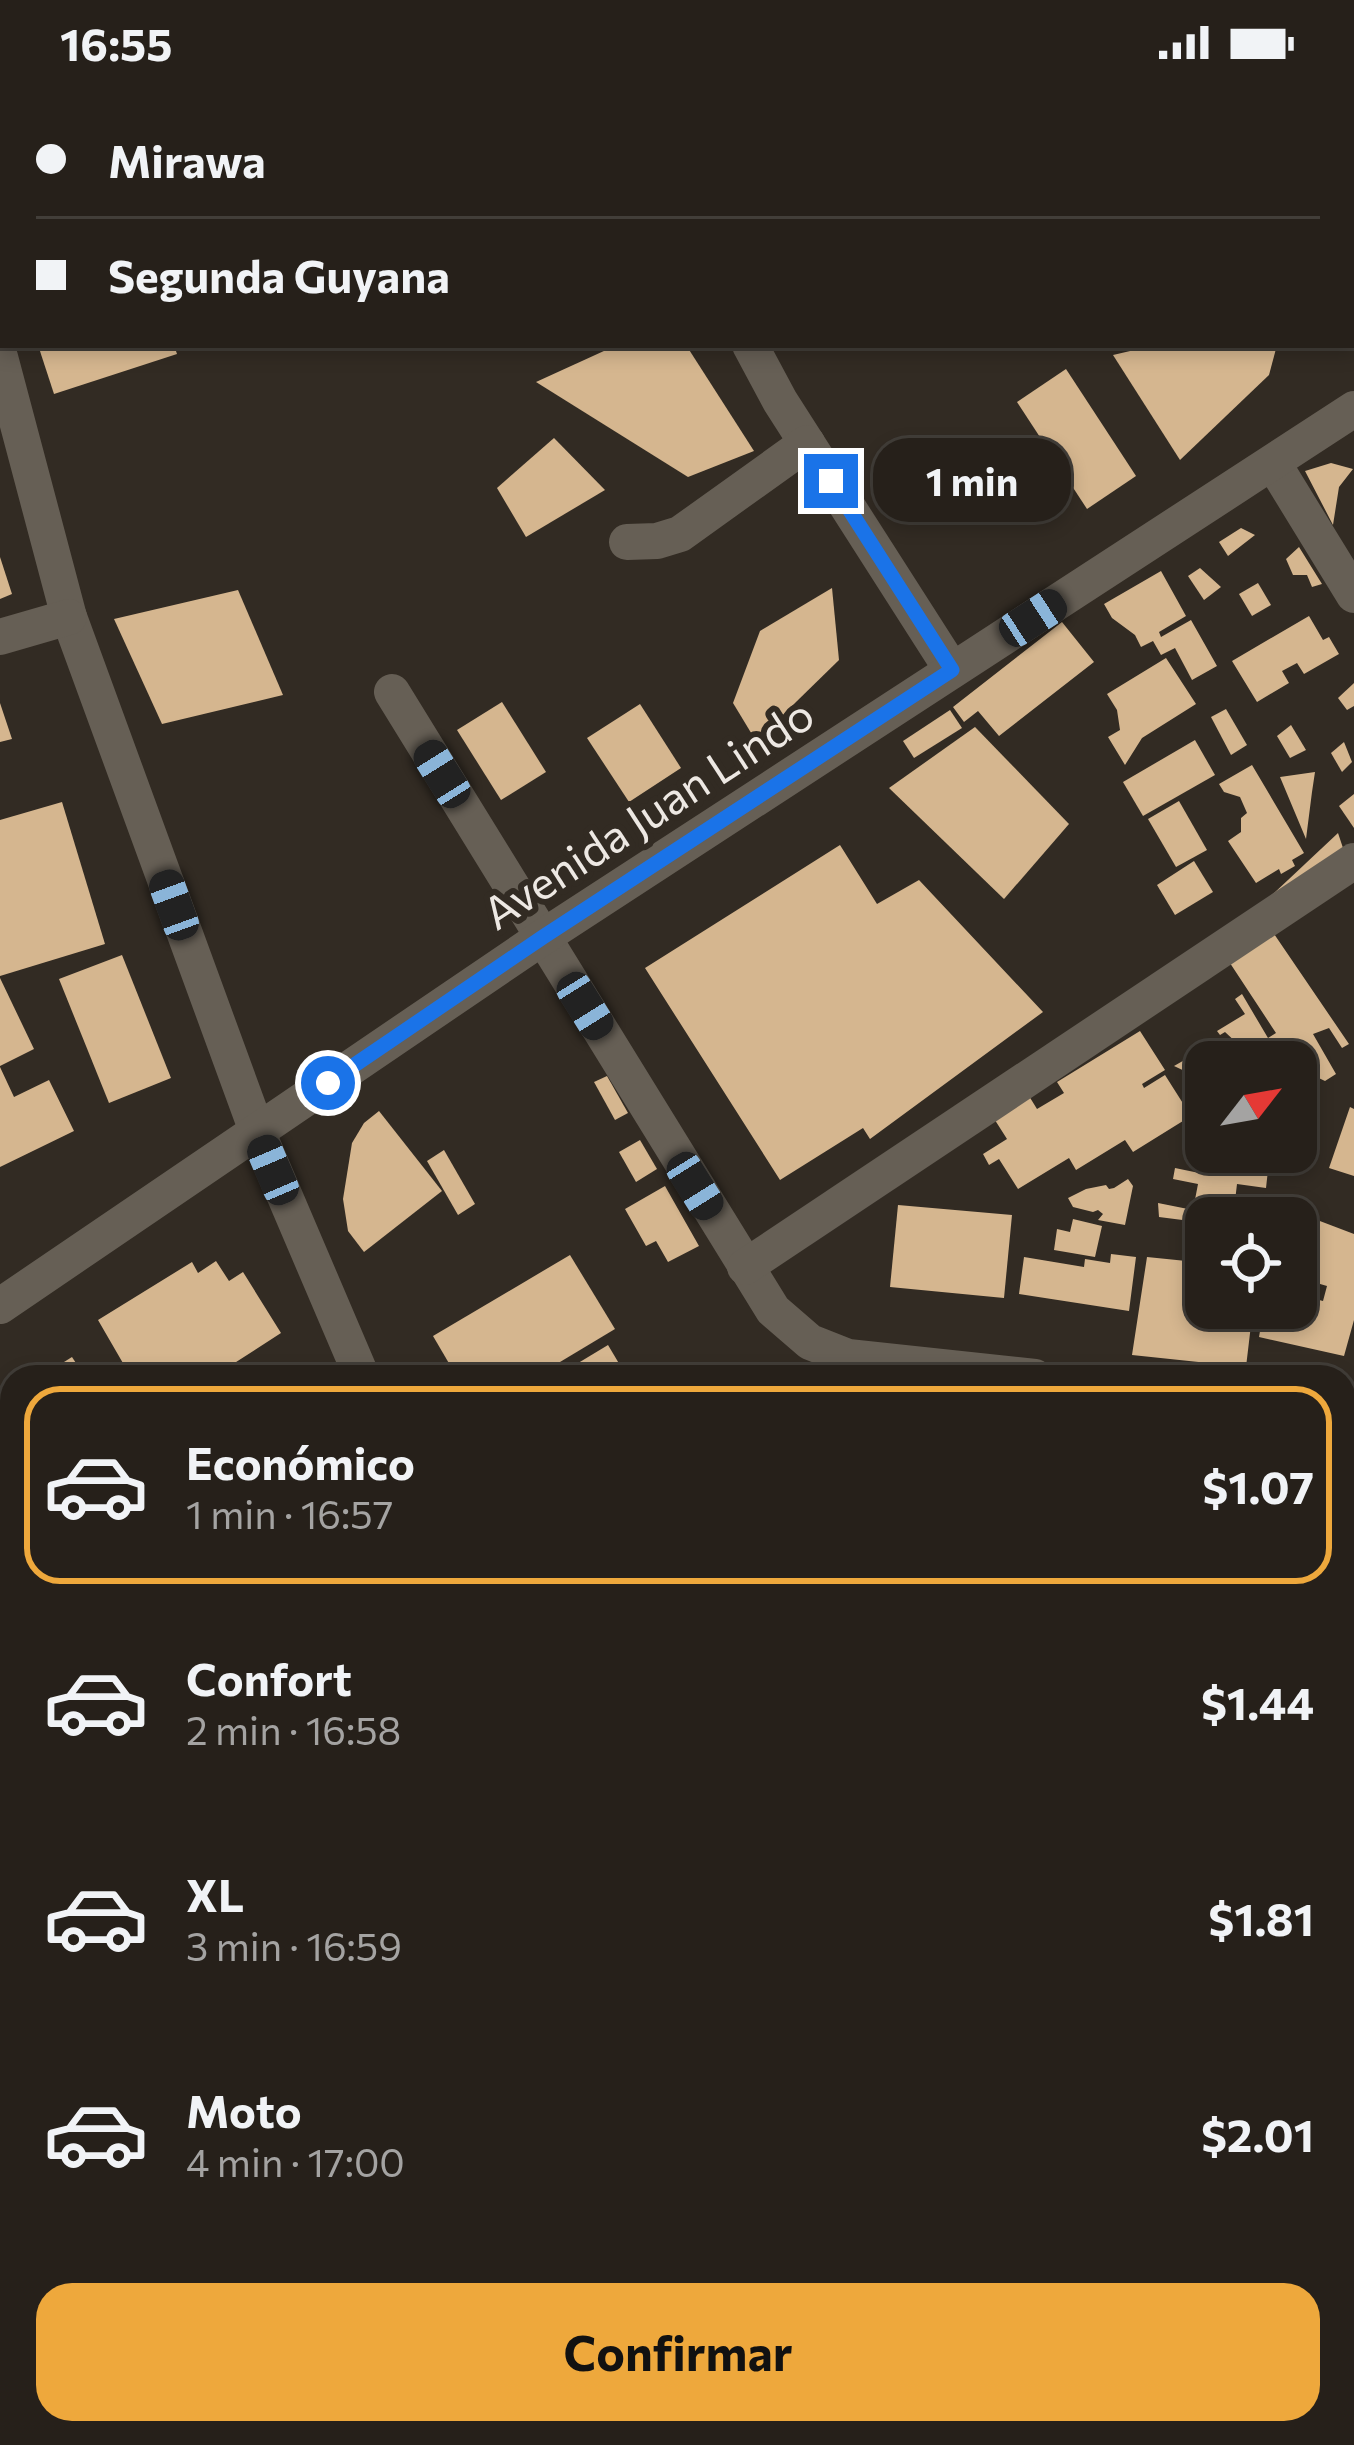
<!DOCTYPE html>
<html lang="es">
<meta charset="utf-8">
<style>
:root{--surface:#26201a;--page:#322d27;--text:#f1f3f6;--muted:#a4a3a2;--line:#423e39;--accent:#eea83c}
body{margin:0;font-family:Commissioner,sans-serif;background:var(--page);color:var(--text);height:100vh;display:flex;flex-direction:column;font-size:45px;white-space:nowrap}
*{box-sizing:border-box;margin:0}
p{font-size:39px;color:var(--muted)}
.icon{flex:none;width:66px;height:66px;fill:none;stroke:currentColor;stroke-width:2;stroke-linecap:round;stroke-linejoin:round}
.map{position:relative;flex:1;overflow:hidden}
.panel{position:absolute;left:0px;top:1281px;width:1356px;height:1080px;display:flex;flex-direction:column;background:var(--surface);border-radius:36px 36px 0 0;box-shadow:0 6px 18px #0003,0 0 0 3px var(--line)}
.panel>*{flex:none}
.hud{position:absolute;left:0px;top:0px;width:1356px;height:264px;box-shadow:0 6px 18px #0003,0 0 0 3px var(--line);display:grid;align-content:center;height:264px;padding:0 36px;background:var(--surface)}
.needle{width:78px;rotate:59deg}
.fabs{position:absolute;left:1185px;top:957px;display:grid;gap:24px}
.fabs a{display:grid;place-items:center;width:132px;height:132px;border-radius:24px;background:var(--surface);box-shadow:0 6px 18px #0003,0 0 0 3px var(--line);font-size:60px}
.end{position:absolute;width:54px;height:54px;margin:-27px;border:15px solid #1a73e8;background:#fff;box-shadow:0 0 0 6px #fff}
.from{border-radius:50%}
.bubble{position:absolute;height:84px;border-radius:36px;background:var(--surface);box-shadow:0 6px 18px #0003,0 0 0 3px var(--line);font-size:39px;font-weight:700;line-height:84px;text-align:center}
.car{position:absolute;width:36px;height:72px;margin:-36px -18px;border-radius:15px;box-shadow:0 0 9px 3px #0007;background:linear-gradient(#222 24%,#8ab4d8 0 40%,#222 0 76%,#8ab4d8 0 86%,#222 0)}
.hud b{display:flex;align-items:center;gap:42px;height:114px;font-size:45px}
.hud b+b{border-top:3px solid var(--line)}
.hud i{width:30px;height:30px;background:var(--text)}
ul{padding:21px 0 0;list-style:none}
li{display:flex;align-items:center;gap:36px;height:198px;margin:0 24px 18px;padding:0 12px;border:6px solid transparent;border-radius:36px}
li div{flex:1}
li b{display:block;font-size:45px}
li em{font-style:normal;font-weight:700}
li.selected{border-color:var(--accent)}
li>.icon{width:108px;height:108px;stroke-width:1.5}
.cta{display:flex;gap:24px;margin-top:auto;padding:24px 36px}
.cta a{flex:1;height:138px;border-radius:36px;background:var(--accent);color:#111;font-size:48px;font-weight:700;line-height:138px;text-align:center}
.status{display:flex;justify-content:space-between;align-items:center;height:84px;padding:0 60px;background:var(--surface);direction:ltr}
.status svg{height:33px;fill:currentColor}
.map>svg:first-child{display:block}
.building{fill:#d5b68f}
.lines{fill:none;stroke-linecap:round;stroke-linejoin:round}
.minor{stroke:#665f55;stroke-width:36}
.major{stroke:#a4804d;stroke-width:36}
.route{stroke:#1a73e8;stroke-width:15}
.labels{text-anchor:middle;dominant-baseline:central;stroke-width:12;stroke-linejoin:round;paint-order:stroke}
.street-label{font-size:45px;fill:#ede8e3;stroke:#322b23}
</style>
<div class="status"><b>16:55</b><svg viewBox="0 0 49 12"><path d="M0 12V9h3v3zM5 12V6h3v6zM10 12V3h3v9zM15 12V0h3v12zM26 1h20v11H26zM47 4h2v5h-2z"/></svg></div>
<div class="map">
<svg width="1354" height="2361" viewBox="0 0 1354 2361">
<rect width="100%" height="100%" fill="#322b23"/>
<g class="building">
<polygon points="38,261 174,261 177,270 54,310"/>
<polygon points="617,261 686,261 754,367 688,393 536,298"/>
<polygon points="1156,261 1277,261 1269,291 1180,376 1113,271"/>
<polygon points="1066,285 1136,392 1087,425 1017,318"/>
<polygon points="554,354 605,406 526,453 497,404"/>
<polygon points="1331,379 1353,385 1339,403 1333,441 1305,387"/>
<polygon points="1241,444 1255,451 1228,472 1219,458"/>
<polygon points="1299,463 1322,500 1312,503 1307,491 1293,491 1286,475"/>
<polygon points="0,473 12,510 0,515"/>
<polygon points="1200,484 1221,503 1204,516 1188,492"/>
<polygon points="1161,487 1186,532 1159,548 1161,553 1191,536 1217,582 1192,596 1175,564 1161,571 1153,557 1141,563 1135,551 1112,534 1104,520"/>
<polygon points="1258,499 1271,521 1252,532 1239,510"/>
<polygon points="832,504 839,576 756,657 733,619 760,547"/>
<polygon points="238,506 283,611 162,640 114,535"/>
<polygon points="1309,532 1323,556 1329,553 1339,570 1304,590 1297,579 1282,587 1289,599 1257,618 1232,577"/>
<polygon points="1062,538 1094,578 999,652 978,627 964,638 953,623"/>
<polygon points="1166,574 1196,620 1142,654 1125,681 1108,653 1120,646 1117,626 1107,610"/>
<polygon points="1354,599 1354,622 1347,626 1338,614"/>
<polygon points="502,618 546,688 501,716 457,646"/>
<polygon points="0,619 12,655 0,658"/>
<polygon points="640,620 681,684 629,718 587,654"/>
<polygon points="1226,625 1247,661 1231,671 1211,633"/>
<polygon points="950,626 962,644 914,674 903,657"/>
<polygon points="1291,641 1306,666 1290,674 1277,652"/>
<polygon points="975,643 1069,740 1004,815 889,704"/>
<polygon points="1195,656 1215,691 1143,732 1123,698"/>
<polygon points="1344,658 1352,678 1342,688 1331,669"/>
<polygon points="1252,681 1304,769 1292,776 1295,782 1281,790 1279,785 1256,799 1228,757 1241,748 1241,734 1247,729 1240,713 1224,708 1219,700"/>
<polygon points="1315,688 1312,708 1306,755 1280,693"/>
<polygon points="1354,710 1354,744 1339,722"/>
<polygon points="1179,717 1207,766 1176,783 1148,735"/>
<polygon points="62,718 105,860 0,892 0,736"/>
<polygon points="1338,749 1344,767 1272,811"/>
<polygon points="840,761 877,820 919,796 1043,928 870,1055 863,1044 780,1096 645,884"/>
<polygon points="1194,777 1213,808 1175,831 1157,801"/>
<polygon points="1270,844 1349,960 1342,964 1329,944 1313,950 1336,990 1325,997 1306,988 1303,999 1296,1006 1296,978 1290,978 1276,955 1246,973 1238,960 1225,948 1220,951 1217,947 1245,930 1235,915 1242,910 1268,954 1276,949 1226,873"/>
<polygon points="122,871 171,994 109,1019 59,895"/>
<polygon points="0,894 34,965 0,982"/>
<polygon points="1140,947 1165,986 1142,1000 1144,1004 1165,991 1191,1032 1133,1068 1125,1056 1076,1086 1069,1074 1018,1105 999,1075 989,1081 983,1070 1007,1055 993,1033 1029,1012 1037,1025 1064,1009 1057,998"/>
<polygon points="1223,954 1237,978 1206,978 1206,997 1174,982"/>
<polygon points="0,983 14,1013 49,996 74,1047 0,1083"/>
<polygon points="607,992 628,1029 615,1036 594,998"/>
<polygon points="1350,1023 1354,1025 1354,1092 1329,1084"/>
<polygon points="379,1027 442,1107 364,1168 348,1147 343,1115 352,1059 364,1039"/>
<polygon points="1206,1049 1206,1068 1270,1068 1266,1104 1237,1100 1233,1134 1206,1134 1206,1139 1159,1133 1158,1119 1193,1126 1198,1100 1173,1095 1175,1084 1204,1090 1207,1072 1188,1061"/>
<polygon points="640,1056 657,1085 636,1098 619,1068"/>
<polygon points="444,1066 475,1120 458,1131 427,1077"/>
<polygon points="1128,1095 1133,1102 1125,1141 1098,1136 1103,1130 1098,1126 1093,1128 1073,1123 1068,1114 1086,1105 1106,1101 1109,1105 1114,1104"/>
<polygon points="665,1102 699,1162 668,1178 656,1157 646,1162 625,1125"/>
<polygon points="898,1121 1012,1131 1004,1214 890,1203"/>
<polygon points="1283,1123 1354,1150 1354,1236 1344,1272 1259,1253 1264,1224 1296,1224 1296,1210 1323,1217 1327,1202 1296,1193 1296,1134 1281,1134"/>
<polygon points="1073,1135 1102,1142 1095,1173 1054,1166 1057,1145 1070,1148"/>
<polygon points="1111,1170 1136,1173 1129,1227 1019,1210 1024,1173 1084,1183 1085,1175 1110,1179"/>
<polygon points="570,1171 615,1245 535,1293 457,1293 433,1252"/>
<polygon points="1147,1173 1206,1179 1206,1224 1253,1224 1246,1283 1132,1271"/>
<polygon points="216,1177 229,1197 243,1188 281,1249 233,1280 229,1293 220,1280 208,1279 179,1293 131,1293 98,1236 192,1178 198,1189"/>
<polygon points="608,1261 627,1293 555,1293"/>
<polygon points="72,1273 85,1293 40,1293"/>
<polygon points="12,1311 12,1371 0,1379 0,1319"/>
<polygon points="12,1392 12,1457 0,1439 0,1400"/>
<polygon points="1354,1604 1354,1758 1344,1761 1344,1607"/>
<polygon points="1354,1762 1354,1920 1344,1924 1344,1766"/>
<polygon points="3,1806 12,1819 12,1880 0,1888 0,1808"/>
<polygon points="1354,1982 1354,2018 1344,1996 1344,1987"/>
<polygon points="12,1993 12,2313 6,2304 0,2308 0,2001"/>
<polygon points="1352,2049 1354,2084 1344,2090 1344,2053"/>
<polygon points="1353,2282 1354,2324 1348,2327 1344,2285"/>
<polygon points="35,2349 167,2349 175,2361 43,2361"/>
<polygon points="578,2349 902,2349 910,2361 586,2361"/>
<polygon points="1129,2349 1233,2349 1237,2361 1134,2361"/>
<polygon points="1236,2349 1333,2349 1333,2350 1299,2361 1239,2361"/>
</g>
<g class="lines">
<g class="minor">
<polyline points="302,0 316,3"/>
<polyline points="1077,0 1082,3"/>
<polyline points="12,3 17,0"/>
<polyline points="447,3 460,0"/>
<polyline points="706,3 707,0"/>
<polyline points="1353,206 1354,207"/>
<polyline points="750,261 780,317 952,586"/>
<polyline points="0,273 69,533 257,1047 362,1293"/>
<polyline points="1273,379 1354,511"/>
<polyline points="627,458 657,457 680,450 807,359"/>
<polyline points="0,553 69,533"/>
<polyline points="392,608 773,1226 810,1258 848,1273 1035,1293"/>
<polyline points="745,1183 1354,777"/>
<polyline points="0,1222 543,853 1354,325"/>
<polyline points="1344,1355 1354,1359"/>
<polyline points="1344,1536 1354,1534"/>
<polyline points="0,1790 12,1781"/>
<polyline points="0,1959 12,1951"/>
<polyline points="1344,1961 1354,1958"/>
<polyline points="208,2349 216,2361"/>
<polyline points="979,2349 987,2361"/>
</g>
<g class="major">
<polyline points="0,1580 12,1599"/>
<polyline points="0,1701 12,1719"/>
<polyline points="429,2349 437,2361"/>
<polyline points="503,2349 511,2361"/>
</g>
</g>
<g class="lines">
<polyline class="route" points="328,999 543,853 952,586 831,397"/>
</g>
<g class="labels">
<g class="street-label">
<text transform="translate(647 728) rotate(-33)">Avenida Juan Lindo</text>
</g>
</g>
</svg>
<div class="fabs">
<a><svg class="needle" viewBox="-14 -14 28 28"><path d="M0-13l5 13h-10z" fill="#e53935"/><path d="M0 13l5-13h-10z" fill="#a4a3a2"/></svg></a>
<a><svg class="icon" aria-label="locate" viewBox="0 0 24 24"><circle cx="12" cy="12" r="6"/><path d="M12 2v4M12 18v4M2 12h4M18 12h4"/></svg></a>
</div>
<i class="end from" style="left:328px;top:999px"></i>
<i class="end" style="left:831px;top:397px"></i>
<div class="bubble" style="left:873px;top:354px;width:198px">1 min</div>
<i class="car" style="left:1033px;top:534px;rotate:57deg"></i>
<i class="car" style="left:442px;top:690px;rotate:328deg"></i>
<i class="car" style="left:174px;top:821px;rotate:340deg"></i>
<i class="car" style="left:585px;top:922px;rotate:148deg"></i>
<i class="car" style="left:273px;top:1086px;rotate:337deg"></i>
<i class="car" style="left:695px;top:1102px;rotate:148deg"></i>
<div class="hud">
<b><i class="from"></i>Mirawa</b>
<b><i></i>Segunda Guyana</b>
</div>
<section class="panel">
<ul>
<li class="selected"><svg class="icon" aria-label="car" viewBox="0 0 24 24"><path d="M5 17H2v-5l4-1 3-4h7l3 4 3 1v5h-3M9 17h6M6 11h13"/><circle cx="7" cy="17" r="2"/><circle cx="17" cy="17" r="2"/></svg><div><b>Económico</b><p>1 min · 16:57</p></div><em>$1.07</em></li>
<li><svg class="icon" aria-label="car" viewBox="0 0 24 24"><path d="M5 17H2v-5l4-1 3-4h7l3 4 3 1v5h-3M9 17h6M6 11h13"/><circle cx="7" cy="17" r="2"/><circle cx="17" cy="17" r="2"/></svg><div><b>Confort</b><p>2 min · 16:58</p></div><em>$1.44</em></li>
<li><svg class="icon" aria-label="car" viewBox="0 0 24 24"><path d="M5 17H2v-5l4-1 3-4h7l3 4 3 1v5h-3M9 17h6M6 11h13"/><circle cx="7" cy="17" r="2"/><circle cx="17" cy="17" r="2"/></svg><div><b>XL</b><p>3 min · 16:59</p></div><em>$1.81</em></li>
<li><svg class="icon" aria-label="car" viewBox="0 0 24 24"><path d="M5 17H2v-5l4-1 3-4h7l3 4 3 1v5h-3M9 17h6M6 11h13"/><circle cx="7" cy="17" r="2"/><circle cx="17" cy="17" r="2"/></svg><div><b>Moto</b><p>4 min · 17:00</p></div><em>$2.01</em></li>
</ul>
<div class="cta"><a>Confirmar</a></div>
</section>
</div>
